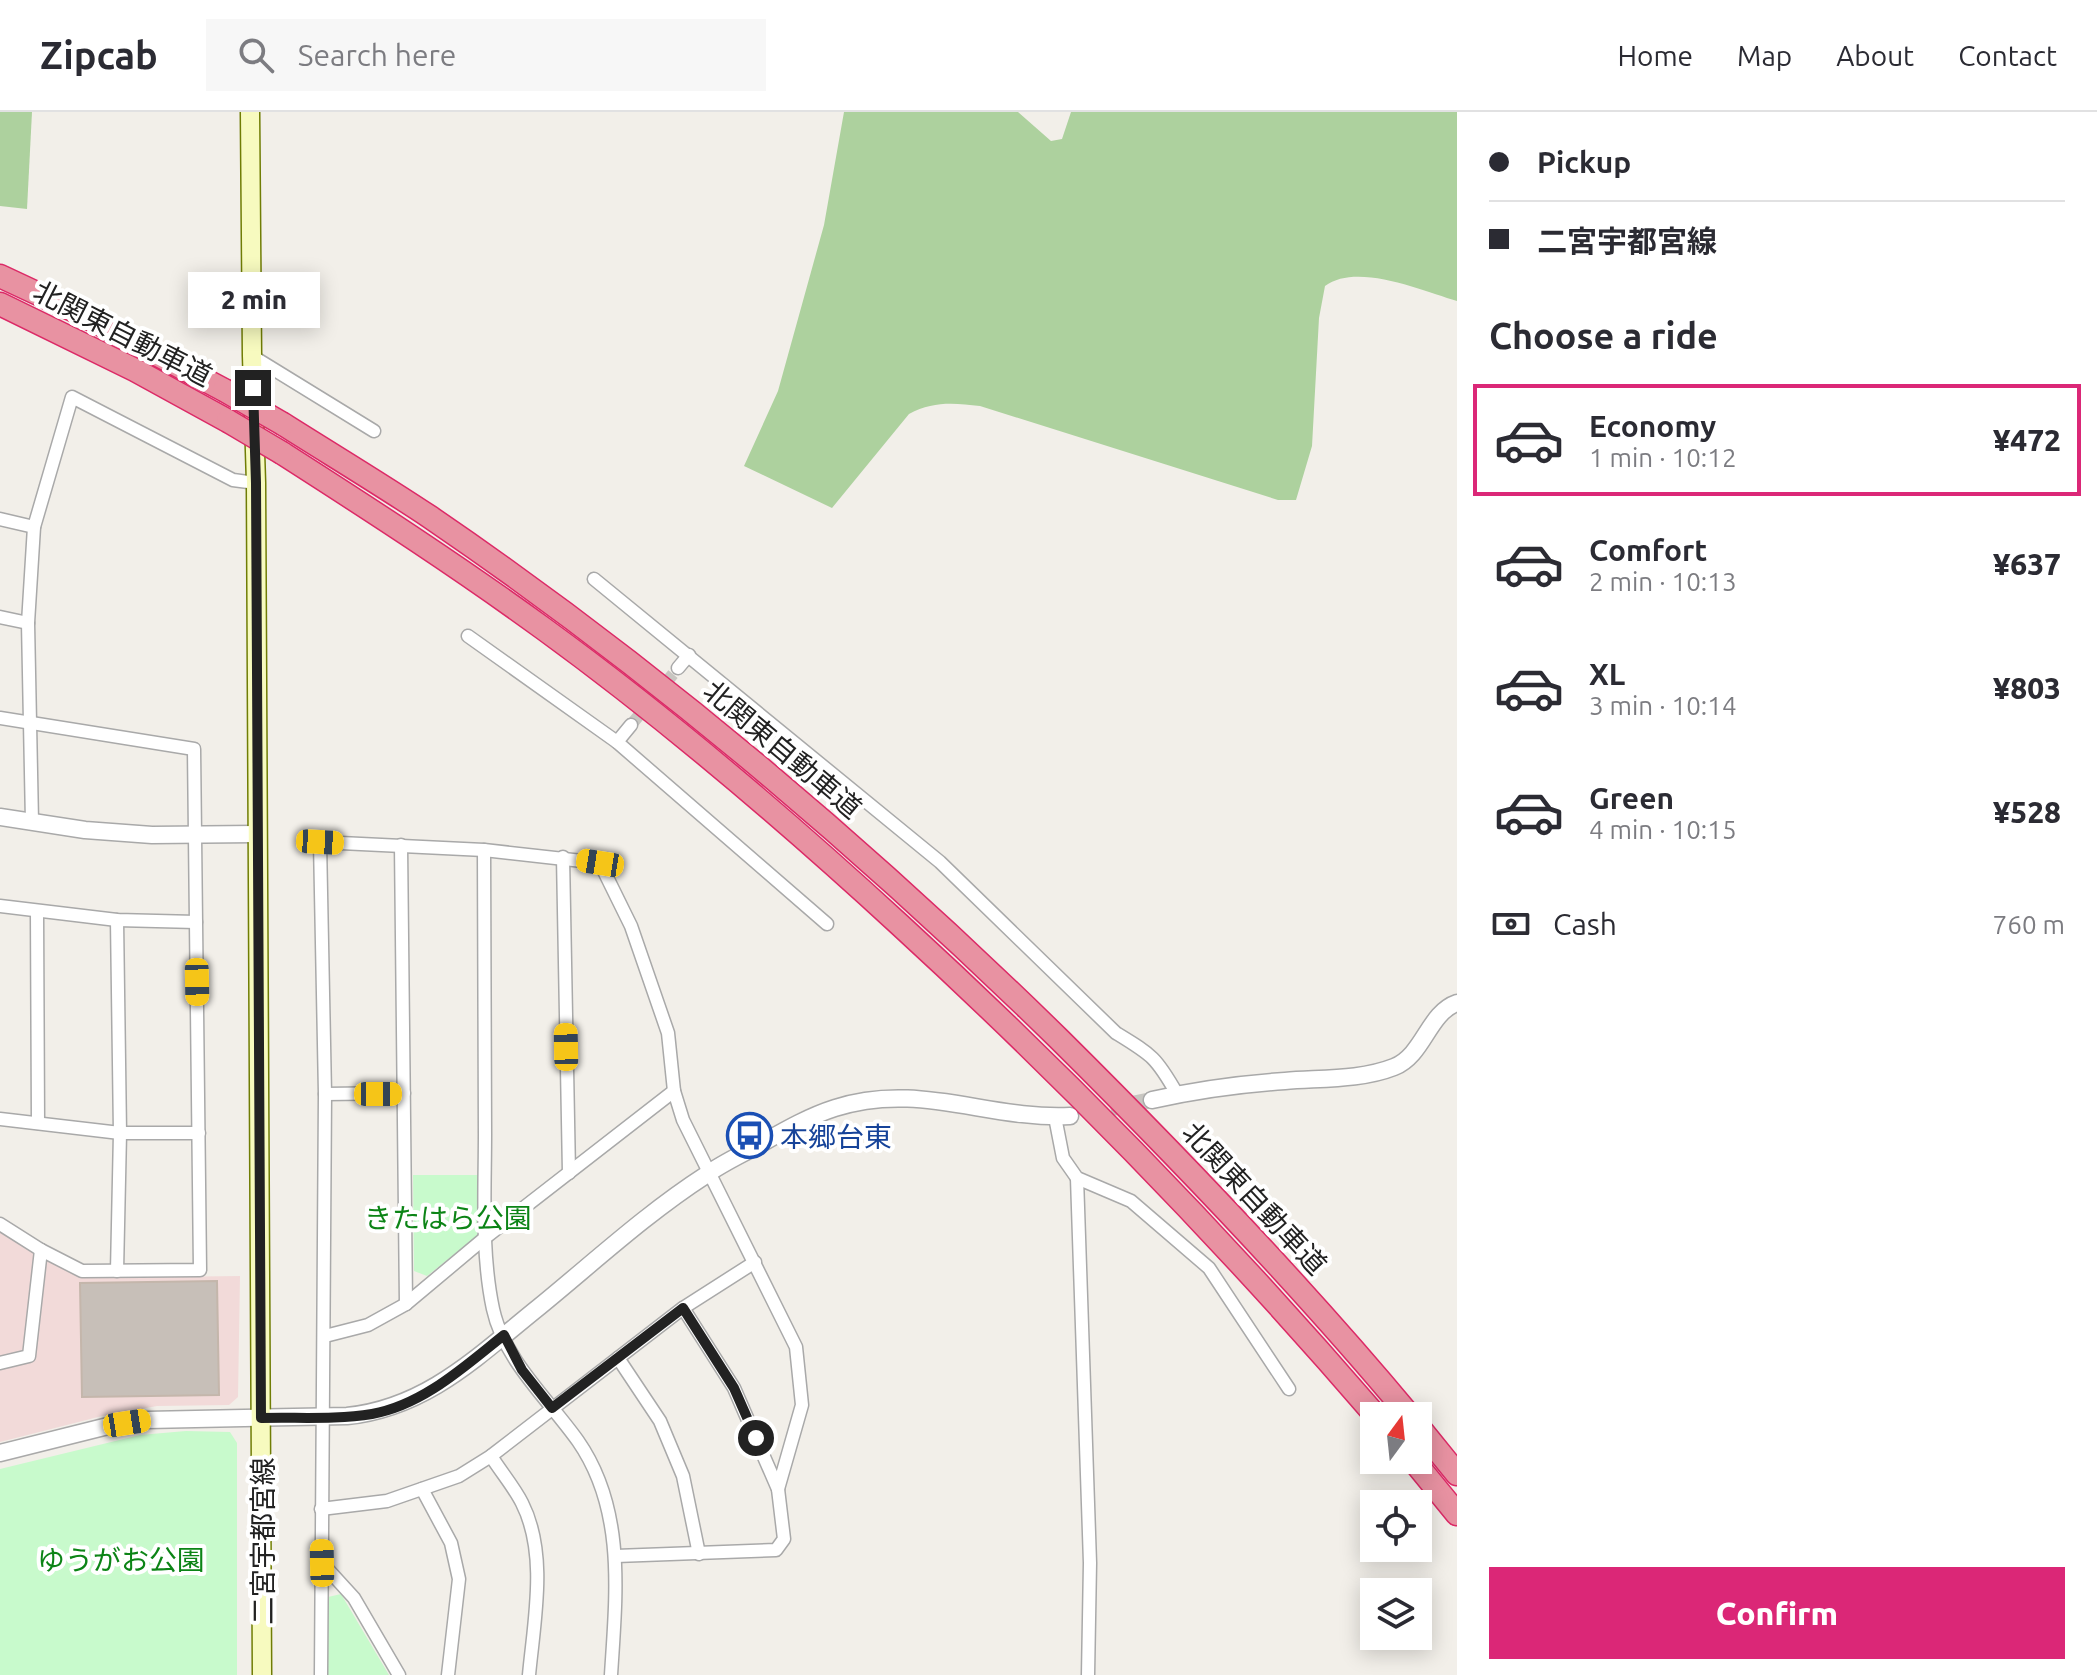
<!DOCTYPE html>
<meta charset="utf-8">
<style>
:root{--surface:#fff;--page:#f7f7f7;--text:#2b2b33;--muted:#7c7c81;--line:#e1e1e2;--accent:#db2777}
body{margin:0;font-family:Ubuntu,"Noto Sans JP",sans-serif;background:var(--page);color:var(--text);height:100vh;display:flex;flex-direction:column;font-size:30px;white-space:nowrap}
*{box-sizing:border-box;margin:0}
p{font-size:26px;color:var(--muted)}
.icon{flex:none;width:44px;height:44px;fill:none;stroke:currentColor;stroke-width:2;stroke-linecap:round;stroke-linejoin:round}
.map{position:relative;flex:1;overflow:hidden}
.panel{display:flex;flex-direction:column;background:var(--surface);width:640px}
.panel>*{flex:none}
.hud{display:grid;align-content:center;height:176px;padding:0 32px;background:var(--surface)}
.needle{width:52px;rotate:15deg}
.tools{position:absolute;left:1360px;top:1290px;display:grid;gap:16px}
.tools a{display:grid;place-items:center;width:72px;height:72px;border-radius:0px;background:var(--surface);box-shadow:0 4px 20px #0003;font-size:40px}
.end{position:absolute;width:36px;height:36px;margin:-18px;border:10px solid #222;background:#fff;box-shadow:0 0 0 4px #fff}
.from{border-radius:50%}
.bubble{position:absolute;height:56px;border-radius:0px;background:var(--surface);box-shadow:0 4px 20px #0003;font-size:26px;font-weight:800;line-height:56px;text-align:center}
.car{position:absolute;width:24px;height:48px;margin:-24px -12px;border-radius:10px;box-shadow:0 0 6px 2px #0007;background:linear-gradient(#f5c518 24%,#345 0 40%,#f5c518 0 76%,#345 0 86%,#f5c518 0)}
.hud b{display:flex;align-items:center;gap:28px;height:76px;font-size:30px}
.hud b+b{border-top:2px solid var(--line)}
.hud i{width:20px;height:20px;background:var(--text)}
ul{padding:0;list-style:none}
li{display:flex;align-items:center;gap:24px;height:112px;margin:0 16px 12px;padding:0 16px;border:4px solid transparent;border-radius:0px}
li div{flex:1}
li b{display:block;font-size:30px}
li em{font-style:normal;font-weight:800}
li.on{border-color:var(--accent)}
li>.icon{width:72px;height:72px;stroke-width:1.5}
h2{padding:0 32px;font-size:36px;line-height:96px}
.pay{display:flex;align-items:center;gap:20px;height:88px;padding:0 32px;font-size:30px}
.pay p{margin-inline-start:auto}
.cta{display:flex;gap:16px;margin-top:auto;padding:16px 32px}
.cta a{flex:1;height:92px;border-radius:0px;background:var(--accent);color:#fff;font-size:32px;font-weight:800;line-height:92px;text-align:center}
header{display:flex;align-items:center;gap:48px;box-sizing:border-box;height:112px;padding:0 40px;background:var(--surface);border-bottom:2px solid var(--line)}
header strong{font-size:38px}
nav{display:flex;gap:44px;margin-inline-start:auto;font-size:28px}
.search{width:560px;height:72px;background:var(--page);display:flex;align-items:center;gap:20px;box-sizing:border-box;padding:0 28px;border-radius:0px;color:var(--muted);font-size:30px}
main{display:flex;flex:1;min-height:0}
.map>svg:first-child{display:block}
.commercial{fill:#f2dad9}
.forest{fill:#add19e}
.park{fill:#c8facc}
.building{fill:#c7bfb8;stroke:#c4b6ab;stroke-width:2}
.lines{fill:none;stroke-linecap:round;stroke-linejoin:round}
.minor-tunnel{stroke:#c8c6c1;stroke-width:12;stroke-dasharray:12 6;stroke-linecap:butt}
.tertiary-tunnel{stroke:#c8c6c1;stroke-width:16;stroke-dasharray:16 8;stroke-linecap:butt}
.minor-casing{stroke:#a9a9a9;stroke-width:15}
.tertiary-casing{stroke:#a9a9a9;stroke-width:19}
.secondary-casing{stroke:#707d05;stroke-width:21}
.motorway-casing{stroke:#dc2a67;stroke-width:25}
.minor{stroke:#fff;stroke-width:12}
.tertiary{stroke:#fff;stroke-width:16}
.secondary{stroke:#f7fabf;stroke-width:18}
.motorway{stroke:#e892a2;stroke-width:22}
.motorway-bridge-casing{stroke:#dc2a67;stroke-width:25;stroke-linecap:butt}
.motorway-bridge{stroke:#e892a2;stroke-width:22}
.route{stroke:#222;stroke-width:10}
.labels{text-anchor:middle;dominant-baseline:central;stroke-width:8;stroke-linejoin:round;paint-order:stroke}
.street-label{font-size:28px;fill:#222;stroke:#fff}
.transit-label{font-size:28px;fill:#164399;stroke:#fff;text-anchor:start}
.park-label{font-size:28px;fill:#0c8416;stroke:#fff}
</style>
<header>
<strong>Zipcab</strong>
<div class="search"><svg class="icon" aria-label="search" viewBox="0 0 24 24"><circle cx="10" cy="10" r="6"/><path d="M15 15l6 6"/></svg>Search here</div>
<nav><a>Home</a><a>Map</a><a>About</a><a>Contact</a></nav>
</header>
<main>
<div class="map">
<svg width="1457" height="1563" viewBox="0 0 1457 1563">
<rect width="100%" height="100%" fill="#f2efe9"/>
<polygon class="commercial" points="0,1119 80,1166 240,1164 238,1285 229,1293 157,1294 102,1304 0,1330"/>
<g class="forest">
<polygon points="0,0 32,0 27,97 0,94"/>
<path d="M844,0H1018L1051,29L1062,27L1071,0H1457V189C1423,179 1357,150 1325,174L1319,206L1312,334L1296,388H1278L980,294C954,291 933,289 909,302L832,396L744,354L778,279L824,113Z"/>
</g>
<g class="park">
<polygon points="413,1063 480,1063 481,1114 476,1125 427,1164 414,1159"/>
<polygon points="186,1319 230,1320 237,1331 237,1563 0,1563 0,1357 140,1323"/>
<polygon points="341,1482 389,1563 328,1563 328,1485"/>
</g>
<polygon class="building" points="217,1169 219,1283 82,1285 80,1171"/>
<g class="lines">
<polyline class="minor-tunnel" points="631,613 678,556"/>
<polyline class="tertiary-tunnel" points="1087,1001 1152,988"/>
<defs>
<g id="minor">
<polyline points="252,244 374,319"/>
<polyline points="0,407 34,415"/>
<path d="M594,467L940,750L1116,921C1152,943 1156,945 1177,982"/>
<polyline points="0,505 28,511"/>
<polyline points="468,524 617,630 827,812"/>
<polyline points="678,556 689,543"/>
<polyline points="0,606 194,637 200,1158 82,1159 41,1138 0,1112"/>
<polyline points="617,630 631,613"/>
<polyline points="32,710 28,511 34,415 72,285 233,368 256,371"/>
<polyline points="401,733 406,1192"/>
<path d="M484,738C484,832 485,927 485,1022C485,1079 481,1141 493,1197C504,1248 549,1288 578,1329C626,1398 616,1483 611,1563"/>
<polyline points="563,745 569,1061"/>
<polyline points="0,794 117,808 196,810"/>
<polyline points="37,800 38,1011"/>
<polyline points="117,808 120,1021 117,1159"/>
<polyline points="325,982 404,981"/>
<polyline points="1055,1005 1063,1046 1077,1066 1131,1089 1209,1156 1289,1277"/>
<polyline points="0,1007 120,1021 199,1021"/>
<polyline points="1077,1066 1090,1451 1088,1563"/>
<polyline points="325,1224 368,1213 406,1192 486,1125 674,979"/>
<polyline points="618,1246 660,1309 683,1364 699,1442"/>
<polyline points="0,1251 29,1244 41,1138"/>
<path d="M491,1344C501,1360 514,1375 522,1391C548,1442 534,1509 529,1563"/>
<polyline points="422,1377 451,1431 459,1467 448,1563"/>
<polyline points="321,1397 387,1389 459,1364 491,1344 683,1196 755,1150"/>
<polyline points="616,1444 776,1438 784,1427 778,1377 734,1276 683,1196"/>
<polyline points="322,1451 354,1486 399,1563"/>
<polyline points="321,1563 325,982 320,730 484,738 600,751 631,814 668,921 674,979 683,1008 796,1235 802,1293 778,1377"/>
</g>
<g id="tertiary">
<polyline points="0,705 85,718 152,723 257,722"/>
<path d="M1152,988C1196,978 1240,972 1285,969C1321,966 1361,968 1394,955C1424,943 1428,901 1457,891"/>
<path d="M0,1341L108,1314L147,1308L347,1304C427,1296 479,1243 539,1195C594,1150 647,1101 706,1063C724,1050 745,1041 764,1030C787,1017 810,1004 835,996C918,969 989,1008 1070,1004"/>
</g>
<polyline id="secondary" points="250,0 252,244 256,371 262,1563"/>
<g id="motorway">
<polyline points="0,164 77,200 224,278"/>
<polyline points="0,192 135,258 228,309"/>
<path d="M283,312C332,343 382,373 430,405C656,559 864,736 1059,927C1181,1048 1300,1172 1410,1304"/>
<path d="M282,341C371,398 459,455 544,517C669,608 787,709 900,813C1069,968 1227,1131 1376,1304"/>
<polyline points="1418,1314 1457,1362"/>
<polyline points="1413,1348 1457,1402"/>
</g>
</defs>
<use href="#minor" class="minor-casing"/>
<use href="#tertiary" class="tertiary-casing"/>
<use href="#secondary" class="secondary-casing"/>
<use href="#motorway" class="motorway-casing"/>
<use href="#minor" class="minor"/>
<use href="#tertiary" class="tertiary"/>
<use href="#secondary" class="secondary"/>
<use href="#motorway" class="motorway"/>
<defs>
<g id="motorway-bridge">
<polyline points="224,278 283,312"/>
<polyline points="228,309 282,341"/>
</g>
</defs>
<use href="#motorway-bridge" class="motorway-bridge-casing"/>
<use href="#motorway-bridge" class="motorway-bridge"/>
</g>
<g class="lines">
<path class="route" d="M253,276L256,371L261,1306C297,1305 336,1308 372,1302C423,1293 465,1254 504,1223L522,1258L552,1296L683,1196L734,1276L756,1326"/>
</g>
<defs>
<symbol id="bus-ring" viewBox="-11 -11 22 22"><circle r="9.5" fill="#fff" stroke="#1a4fb4" stroke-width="1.5"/><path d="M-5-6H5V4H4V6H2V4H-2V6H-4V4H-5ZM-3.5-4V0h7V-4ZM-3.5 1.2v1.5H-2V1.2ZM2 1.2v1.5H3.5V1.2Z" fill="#1a4fb4"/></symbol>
</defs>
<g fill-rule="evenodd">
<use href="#bus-ring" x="724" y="998" width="51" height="51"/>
</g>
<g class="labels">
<g class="street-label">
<text transform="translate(123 221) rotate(27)">北関東自動車道</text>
<text transform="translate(783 637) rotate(40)">北関東自動車道</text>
<text transform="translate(1255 1086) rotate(47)">北関東自動車道</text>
<text transform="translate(262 1429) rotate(-90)">二宮宇都宮線</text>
</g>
<g class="transit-label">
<text x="780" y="1024">本郷台東</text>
</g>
<g class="park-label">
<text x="448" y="1105">きたはら公園</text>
<text x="121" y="1447">ゆうがお公園</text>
</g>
</g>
</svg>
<div class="tools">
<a><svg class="needle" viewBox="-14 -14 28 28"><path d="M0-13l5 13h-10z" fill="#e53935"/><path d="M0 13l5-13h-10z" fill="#7c7c81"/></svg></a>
<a><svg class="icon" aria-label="locate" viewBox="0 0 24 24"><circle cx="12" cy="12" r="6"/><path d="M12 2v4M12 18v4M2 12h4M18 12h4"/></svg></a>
<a><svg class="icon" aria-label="layers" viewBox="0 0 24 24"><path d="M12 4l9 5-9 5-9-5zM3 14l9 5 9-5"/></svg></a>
</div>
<i class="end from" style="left:756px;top:1326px"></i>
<i class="end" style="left:253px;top:276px"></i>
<div class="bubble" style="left:188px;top:160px;width:132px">2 min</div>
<i class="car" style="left:320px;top:730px;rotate:93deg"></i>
<i class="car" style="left:600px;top:751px;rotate:279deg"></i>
<i class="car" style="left:197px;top:870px;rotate:179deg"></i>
<i class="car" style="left:566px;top:935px;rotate:359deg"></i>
<i class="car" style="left:378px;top:982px;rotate:90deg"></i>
<i class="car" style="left:127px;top:1311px;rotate:81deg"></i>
<i class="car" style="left:322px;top:1451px;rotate:359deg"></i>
</div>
<section class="panel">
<div class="hud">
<b><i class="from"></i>Pickup</b>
<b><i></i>二宮宇都宮線</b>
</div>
<h2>Choose a ride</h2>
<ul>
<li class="on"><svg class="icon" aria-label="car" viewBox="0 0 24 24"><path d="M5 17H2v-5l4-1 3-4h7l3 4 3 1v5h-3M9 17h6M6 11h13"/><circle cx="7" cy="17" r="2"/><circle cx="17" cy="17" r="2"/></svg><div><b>Economy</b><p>1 min · 10:12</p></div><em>¥472</em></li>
<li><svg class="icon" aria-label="car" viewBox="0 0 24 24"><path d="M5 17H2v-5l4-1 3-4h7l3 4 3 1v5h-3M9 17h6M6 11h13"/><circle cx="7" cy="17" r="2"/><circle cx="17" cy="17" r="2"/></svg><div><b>Comfort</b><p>2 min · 10:13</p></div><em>¥637</em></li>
<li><svg class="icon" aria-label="car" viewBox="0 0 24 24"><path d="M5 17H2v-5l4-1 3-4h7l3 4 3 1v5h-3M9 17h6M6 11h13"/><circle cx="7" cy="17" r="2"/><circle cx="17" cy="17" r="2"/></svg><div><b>XL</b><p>3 min · 10:14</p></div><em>¥803</em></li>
<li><svg class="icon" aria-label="car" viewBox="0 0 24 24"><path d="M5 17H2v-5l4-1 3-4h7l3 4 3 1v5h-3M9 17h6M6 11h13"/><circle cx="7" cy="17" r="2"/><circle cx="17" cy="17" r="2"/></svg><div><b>Green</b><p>4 min · 10:15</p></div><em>¥528</em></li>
</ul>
<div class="pay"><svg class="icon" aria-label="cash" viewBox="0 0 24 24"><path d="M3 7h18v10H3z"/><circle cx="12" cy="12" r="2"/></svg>Cash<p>760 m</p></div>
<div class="cta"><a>Confirm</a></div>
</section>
</main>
